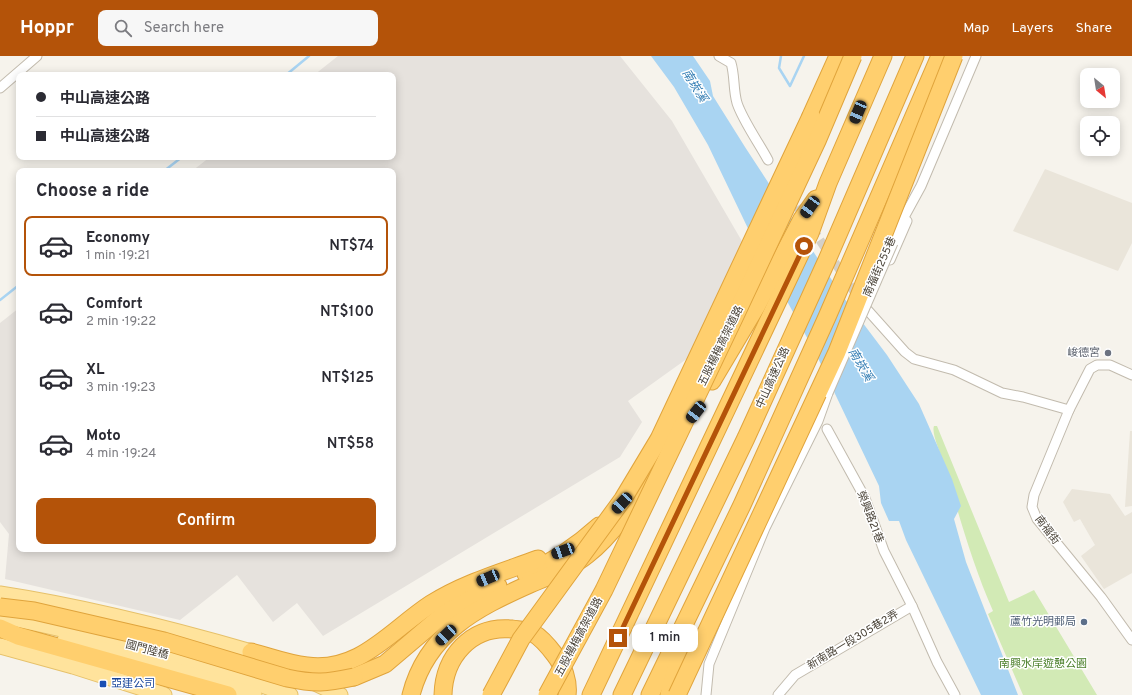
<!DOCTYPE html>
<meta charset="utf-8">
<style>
:root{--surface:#fff;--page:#f7f7f7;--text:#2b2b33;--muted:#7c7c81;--line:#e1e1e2;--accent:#b45309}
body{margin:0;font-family:Overpass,"Noto Sans TC",sans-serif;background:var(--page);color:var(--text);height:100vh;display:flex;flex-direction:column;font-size:15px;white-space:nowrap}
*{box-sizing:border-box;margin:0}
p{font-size:13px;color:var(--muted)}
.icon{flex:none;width:22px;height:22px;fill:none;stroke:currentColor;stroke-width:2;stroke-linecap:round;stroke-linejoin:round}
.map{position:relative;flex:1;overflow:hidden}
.drawer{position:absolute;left:16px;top:112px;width:380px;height:384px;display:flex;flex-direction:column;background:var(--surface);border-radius:8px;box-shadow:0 2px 10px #0003}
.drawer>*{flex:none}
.banner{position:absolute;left:16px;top:16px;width:380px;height:88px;border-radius:8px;box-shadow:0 2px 10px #0003;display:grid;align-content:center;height:88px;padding:0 20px;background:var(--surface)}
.needle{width:26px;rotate:150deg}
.controls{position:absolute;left:1080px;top:12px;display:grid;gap:8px}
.controls a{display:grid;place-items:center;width:40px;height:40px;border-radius:8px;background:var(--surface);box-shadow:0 2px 10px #0003;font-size:20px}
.end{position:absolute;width:18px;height:18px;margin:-9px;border:5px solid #b45309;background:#fff;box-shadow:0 0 0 2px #fff}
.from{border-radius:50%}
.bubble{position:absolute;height:28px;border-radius:8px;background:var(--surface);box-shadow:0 2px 10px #0003;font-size:13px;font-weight:600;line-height:28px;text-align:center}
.car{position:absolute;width:12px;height:24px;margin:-12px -6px;border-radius:5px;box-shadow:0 0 3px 1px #0007;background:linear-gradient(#222 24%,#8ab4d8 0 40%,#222 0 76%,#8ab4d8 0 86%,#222 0)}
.banner b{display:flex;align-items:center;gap:14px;height:38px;font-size:15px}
.banner b+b{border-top:1px solid var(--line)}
.banner i{width:10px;height:10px;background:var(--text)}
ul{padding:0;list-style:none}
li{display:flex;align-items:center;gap:12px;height:60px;margin:0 8px 6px;padding:0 12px;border:2px solid transparent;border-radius:8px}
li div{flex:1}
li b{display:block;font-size:15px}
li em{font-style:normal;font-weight:600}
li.on{border-color:var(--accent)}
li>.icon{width:36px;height:36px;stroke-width:1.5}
h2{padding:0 20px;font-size:18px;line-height:48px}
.primary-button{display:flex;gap:8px;margin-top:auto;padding:8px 20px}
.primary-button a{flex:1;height:46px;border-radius:8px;background:var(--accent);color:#fff;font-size:16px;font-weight:600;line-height:46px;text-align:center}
header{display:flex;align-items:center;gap:24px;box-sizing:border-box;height:56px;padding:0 20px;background:var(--accent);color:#fff}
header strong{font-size:19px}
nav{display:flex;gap:22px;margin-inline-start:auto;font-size:14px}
.search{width:280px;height:36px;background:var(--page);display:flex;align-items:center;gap:10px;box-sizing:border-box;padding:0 14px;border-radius:8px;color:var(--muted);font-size:15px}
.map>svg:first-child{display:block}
.residential{fill:#eae5da}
.industrial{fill:#e6e2dd}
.green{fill:#d2eab5}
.water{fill:#a9d4f2}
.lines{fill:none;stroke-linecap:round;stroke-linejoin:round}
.stream{stroke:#a9d4f2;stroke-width:2.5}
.minor-tunnel{stroke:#d4d0c8;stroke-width:9;stroke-dasharray:9 4.5;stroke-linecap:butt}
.minor-casing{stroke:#c2bbae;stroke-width:11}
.primary-casing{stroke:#e6c16a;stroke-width:17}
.motorway-casing{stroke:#e0a43c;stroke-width:19}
.minor{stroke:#fff;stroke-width:9}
.primary{stroke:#ffe39c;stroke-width:15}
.motorway{stroke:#ffcf6e;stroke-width:17}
.minor-bridge-casing{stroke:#c2bbae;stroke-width:11;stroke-linecap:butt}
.motorway-bridge-casing{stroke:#e0a43c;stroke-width:19;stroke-linecap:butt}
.minor-bridge{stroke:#fff;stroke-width:9}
.motorway-bridge{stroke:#ffcf6e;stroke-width:17}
.route{stroke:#b45309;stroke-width:5}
.worship-dot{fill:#6b7280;stroke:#fff;stroke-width:1.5}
.service-dot{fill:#5c6f8a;stroke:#fff;stroke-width:1.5}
.transit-dot{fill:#1a4fb4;stroke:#fff;stroke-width:1.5}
.labels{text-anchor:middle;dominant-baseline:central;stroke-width:3;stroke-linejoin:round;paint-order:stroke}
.street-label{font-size:11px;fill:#4b4439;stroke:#fff}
.worship-label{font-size:11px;fill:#5b616d;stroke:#fff;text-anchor:end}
.service-label{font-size:11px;fill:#4e5e75;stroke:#fff;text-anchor:end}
.park-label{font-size:11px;fill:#4a7f2a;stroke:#fff}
.transit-label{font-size:11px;fill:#164399;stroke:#fff;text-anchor:start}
.water-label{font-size:12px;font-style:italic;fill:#2e7ab2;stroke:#fff}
</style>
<header>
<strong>Hoppr</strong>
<div class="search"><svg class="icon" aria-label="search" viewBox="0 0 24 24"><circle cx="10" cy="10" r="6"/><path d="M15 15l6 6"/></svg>Search here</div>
<nav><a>Map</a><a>Layers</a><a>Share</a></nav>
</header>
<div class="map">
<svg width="1132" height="639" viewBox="0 0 1132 639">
<rect width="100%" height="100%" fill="#f6f3ec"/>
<g class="residential">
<polygon points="1045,113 1132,147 1132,187 1118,215 1013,175"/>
<polygon points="1130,375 1132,375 1132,450 1125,451"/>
<polygon points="1072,433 1110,438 1125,460 1132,456 1132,517 1104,533 1081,500 1095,489 1080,463 1074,466 1063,446"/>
</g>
<polygon class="industrial" points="338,0 620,0 672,65 743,187 688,302 628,345 642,366 620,401 323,580 297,547 273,566 237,519 180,564 5,523 9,478 0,466 0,267 19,252 19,493 393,493 393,115 192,115 210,101 393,101 393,19 314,19"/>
<path class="green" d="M934,370H937L1009,546L1034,534L1097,639H1023L988,558L993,555C972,507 958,457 944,407C941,399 931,377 934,370Z"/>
<polygon class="water" points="651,0 693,0 710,25 713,40 745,91 841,238 887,299 919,348 952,423 961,450 954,463 966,506 1018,639 981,639 906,484 899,465 889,465 881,447 879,430 816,298 754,185 708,89 674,31"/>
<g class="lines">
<g class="stream">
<polyline points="781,0 779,12 790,30 804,0"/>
<polyline points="286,19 309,0"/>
<polyline points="164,115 182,101"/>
<polyline points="0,244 19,229"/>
</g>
<polyline class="minor-tunnel" points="790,139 859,243"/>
<defs>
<g id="minor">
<path d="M719,0L731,7C735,20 733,33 737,47C743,65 759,87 768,104"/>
<polyline points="0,32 37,0"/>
<polyline points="886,194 921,130 976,0"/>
<polyline points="890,204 907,165"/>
<polyline points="865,245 863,249 905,296 914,303 954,314 1002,337 1023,341 1069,354"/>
<polyline points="1132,319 1110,309 1097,309 1090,313 1069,354 1034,439 1032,451 1037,463 1101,541 1132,584"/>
<polyline points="827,373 865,442 884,495 912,550 937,606 955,639"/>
<polyline points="706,639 709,608 765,472 818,365 828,337"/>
<polyline points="778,639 795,619 912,550"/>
</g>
<g id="primary">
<path d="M0,538C85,551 168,572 251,596L261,600"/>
<polyline points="0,559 141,591 237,620 290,639"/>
<polyline points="65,584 137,602 254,639"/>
<polyline points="0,590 73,610 164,639"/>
<polyline points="311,625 340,639"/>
</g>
<g id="motorway">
<polyline points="811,60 838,0"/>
<polyline points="712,325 756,251 802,163 816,143"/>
<path d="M526,518C553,506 577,490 599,470"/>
<polyline points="0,572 18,580 228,639"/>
<path d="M251,596C270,601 288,608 307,610C360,617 391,574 431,548C464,527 503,516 538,503"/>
<polyline points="354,621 385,608 444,558 476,540 498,530"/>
<path d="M411,639C427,577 476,552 530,528C549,520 571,512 587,499C616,476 637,441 657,411"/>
<path d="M443,639C444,601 471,569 512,573C518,574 527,574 533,577C542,582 549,591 555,599C563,609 569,626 567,639"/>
<polyline points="591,639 810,177 828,127 883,0"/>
<polyline points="622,639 746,382 827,204 915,0"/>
<polyline points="650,639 742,449 827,261 940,0"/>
<polyline points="669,639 680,597"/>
</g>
</defs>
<use href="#minor" class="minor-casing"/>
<use href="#primary" class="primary-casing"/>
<use href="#motorway" class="motorway-casing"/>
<use href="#minor" class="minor"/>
<use href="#primary" class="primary"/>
<use href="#motorway" class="motorway"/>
<defs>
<polyline id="minor-bridge" points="828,337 893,187"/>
<g id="motorway-bridge">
<path d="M0,551L34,555L164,585L287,622C316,628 325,627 354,621"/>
<polyline points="491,639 521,583 623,443 659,383 811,60"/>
<polyline points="547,639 604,534 735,260 817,85 853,0"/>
<polyline points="677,639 837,296 954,0"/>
</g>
</defs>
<use href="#minor-bridge" class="minor-bridge-casing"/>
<use href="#motorway-bridge" class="motorway-bridge-casing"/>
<use href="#minor-bridge" class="minor-bridge"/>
<use href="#motorway-bridge" class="motorway-bridge"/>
</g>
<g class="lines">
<polyline class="route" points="618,582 804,190"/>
</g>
<circle class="worship-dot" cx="1108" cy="297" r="4"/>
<circle class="service-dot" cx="1084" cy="566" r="4"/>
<rect class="transit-dot" x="99" y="624" width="8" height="8" rx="2"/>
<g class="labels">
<g class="street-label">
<text transform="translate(880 211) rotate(-66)">南福街255巷</text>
<text transform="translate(721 290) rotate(-64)">五股楊梅高架道路</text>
<text transform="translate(773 322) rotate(-66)">中山高速公路</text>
<text transform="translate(870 461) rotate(69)">榮興路21巷</text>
<text transform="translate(1047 474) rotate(53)">南福街</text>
<text transform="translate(579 581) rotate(-62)">五股楊梅高架道路</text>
<text transform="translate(853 584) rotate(-31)">新南路一段305巷2弄</text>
<text transform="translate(147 594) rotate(15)">國門陸橋</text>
</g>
<g class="worship-label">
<text x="1100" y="297">峻德宮</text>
</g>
<g class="service-label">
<text x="1076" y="566">蘆竹光明郵局</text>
</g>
<g class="park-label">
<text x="1043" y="608">南興水岸遊憩公園</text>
</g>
<g class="transit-label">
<text x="111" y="628">亞建公司</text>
</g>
<g class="water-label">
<text transform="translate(694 30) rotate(58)">南崁溪</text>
<text transform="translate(860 309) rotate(59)">南崁溪</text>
</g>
</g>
</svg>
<div class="controls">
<a><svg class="needle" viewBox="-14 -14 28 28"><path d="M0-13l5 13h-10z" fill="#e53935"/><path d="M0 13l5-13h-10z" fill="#7c7c81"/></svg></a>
<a><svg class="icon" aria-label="locate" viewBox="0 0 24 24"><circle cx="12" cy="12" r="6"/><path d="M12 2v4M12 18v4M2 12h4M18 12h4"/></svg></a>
</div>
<i class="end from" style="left:804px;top:190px"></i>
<i class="end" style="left:618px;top:582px"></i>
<div class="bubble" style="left:632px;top:568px;width:66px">1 min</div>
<i class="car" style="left:858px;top:56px;rotate:203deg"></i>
<i class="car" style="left:810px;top:151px;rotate:216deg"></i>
<i class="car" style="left:696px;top:356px;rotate:218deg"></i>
<i class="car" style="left:622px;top:447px;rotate:223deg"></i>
<i class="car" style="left:563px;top:495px;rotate:250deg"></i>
<i class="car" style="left:488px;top:522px;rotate:247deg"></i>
<i class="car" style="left:446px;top:579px;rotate:227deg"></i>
<div class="banner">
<b><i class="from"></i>中山高速公路</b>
<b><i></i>中山高速公路</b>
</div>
<section class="drawer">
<h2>Choose a ride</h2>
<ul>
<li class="on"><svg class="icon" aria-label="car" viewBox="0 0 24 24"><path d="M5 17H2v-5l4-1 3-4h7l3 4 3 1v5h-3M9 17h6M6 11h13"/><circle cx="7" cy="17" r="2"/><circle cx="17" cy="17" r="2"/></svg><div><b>Economy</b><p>1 min · 19:21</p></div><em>NT$74</em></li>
<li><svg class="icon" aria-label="car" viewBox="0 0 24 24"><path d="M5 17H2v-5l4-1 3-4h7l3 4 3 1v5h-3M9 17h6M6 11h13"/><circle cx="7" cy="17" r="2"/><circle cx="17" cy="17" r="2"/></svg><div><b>Comfort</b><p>2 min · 19:22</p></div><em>NT$100</em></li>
<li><svg class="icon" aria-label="car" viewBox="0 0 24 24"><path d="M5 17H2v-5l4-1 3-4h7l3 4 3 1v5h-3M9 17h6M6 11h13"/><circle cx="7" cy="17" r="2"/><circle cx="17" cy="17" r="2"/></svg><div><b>XL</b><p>3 min · 19:23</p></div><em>NT$125</em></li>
<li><svg class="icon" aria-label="car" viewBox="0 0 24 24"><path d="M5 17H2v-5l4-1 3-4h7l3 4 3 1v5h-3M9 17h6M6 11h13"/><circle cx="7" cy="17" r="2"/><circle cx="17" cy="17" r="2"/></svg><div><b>Moto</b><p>4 min · 19:24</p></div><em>NT$58</em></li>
</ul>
<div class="primary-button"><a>Confirm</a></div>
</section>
</div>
